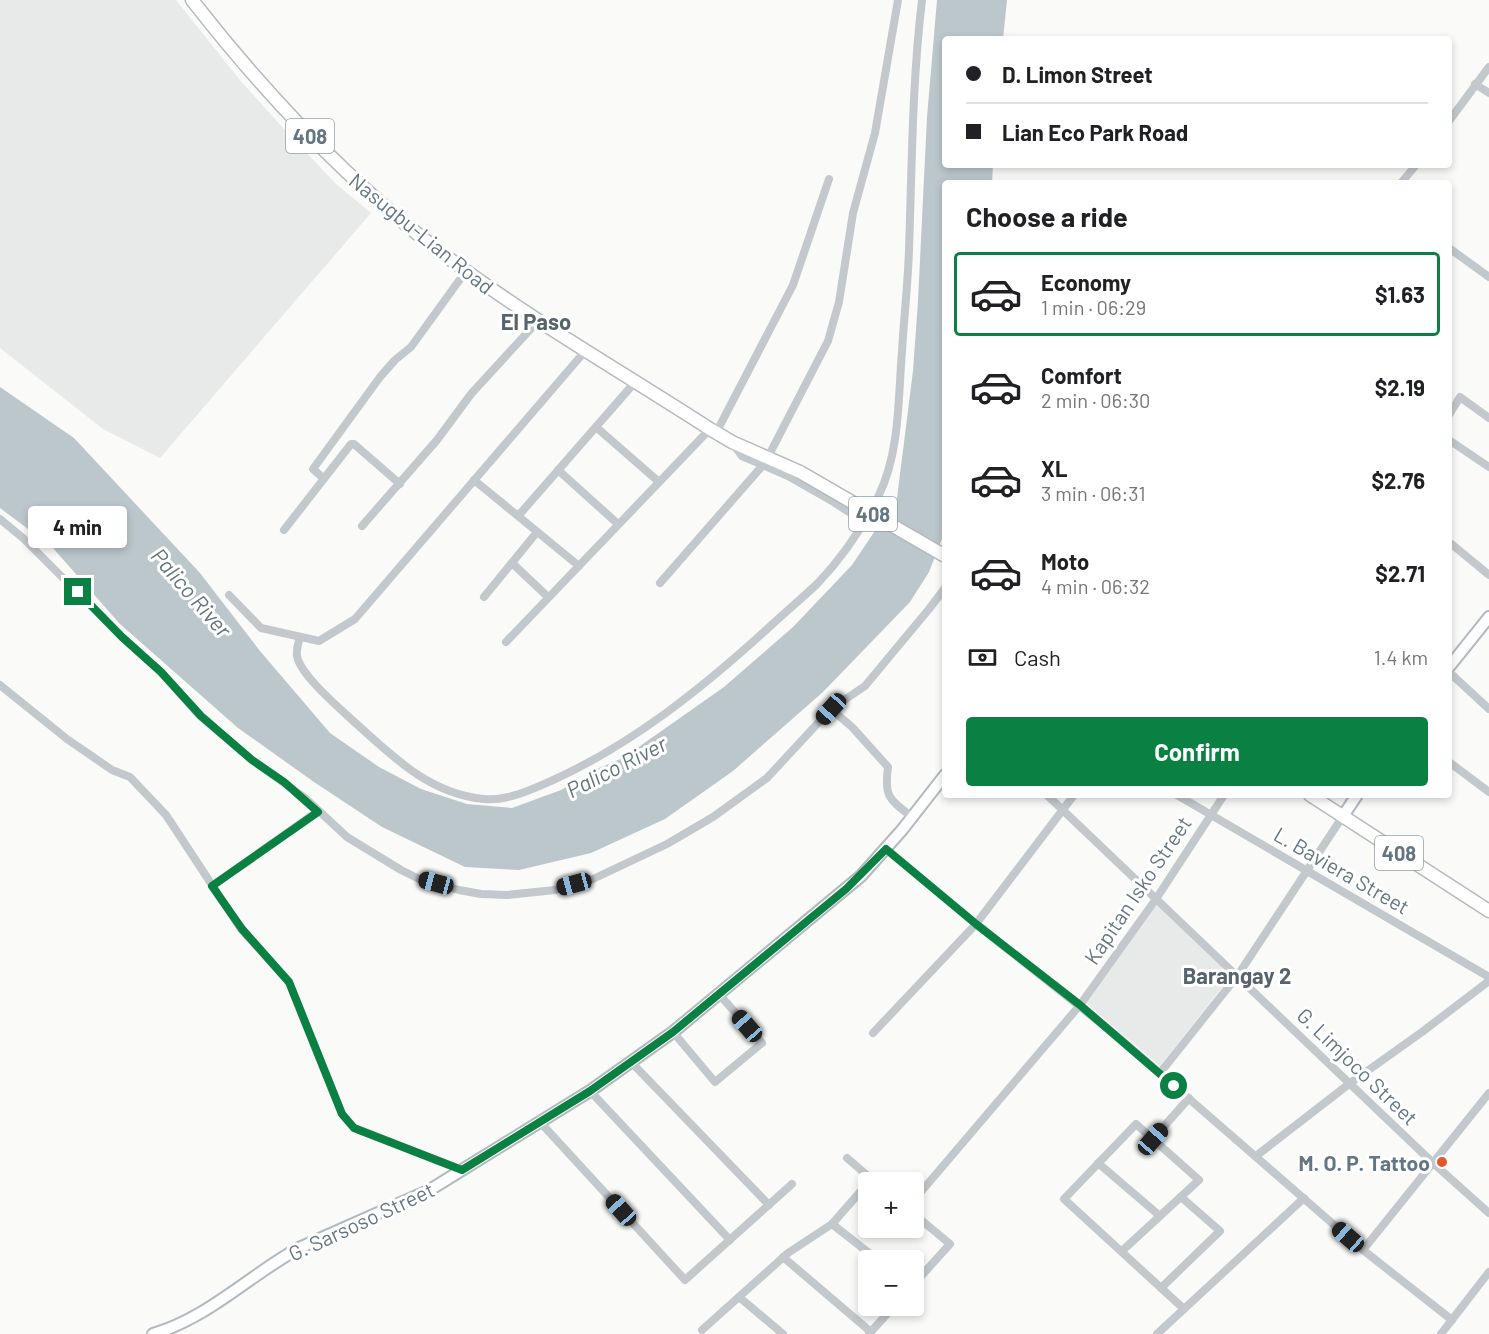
<!DOCTYPE html>
<meta charset="utf-8">
<style>
:root{--surface:#fff;--page:#f6f6f6;--text:#202124;--muted:#757577;--line:#e0e0e0;--accent:#0b8043}
body{margin:0;font-family:Barlow,sans-serif;background:var(--page);color:var(--text);height:100vh;display:flex;flex-direction:column;font-size:22px;white-space:nowrap}
*{box-sizing:border-box;margin:0}
p{font-size:20px;color:var(--muted)}
.icon{flex:none;width:33px;height:33px;fill:none;stroke:currentColor;stroke-width:2;stroke-linecap:round;stroke-linejoin:round}
.map{position:relative;flex:1;overflow:hidden}
.side{position:absolute;left:942px;top:180px;width:510px;height:618px;display:flex;flex-direction:column;background:var(--surface);border-radius:6px;box-shadow:0 3px 9px #0003}
.side>*{flex:none}
.top-card{position:absolute;left:942px;top:36px;width:510px;height:132px;border-radius:6px;box-shadow:0 3px 9px #0003;display:grid;align-content:center;height:132px;padding:0 24px;background:var(--surface)}
.controls{position:absolute;left:858px;top:1172px;display:grid;gap:12px}
.controls a{display:grid;place-items:center;width:66px;height:66px;border-radius:6px;background:var(--surface);box-shadow:0 3px 9px #0003;font-size:30px}
.end{position:absolute;width:27px;height:27px;margin:-14px;border:8px solid #0b8043;background:#fff;box-shadow:0 0 0 3px #fff}
.from{border-radius:50%}
.bubble{position:absolute;height:42px;border-radius:6px;background:var(--surface);box-shadow:0 3px 9px #0003;font-size:20px;font-weight:700;line-height:42px;text-align:center}
.car{position:absolute;width:18px;height:36px;margin:-18px -9px;border-radius:8px;box-shadow:0 0 4px 2px #0007;background:linear-gradient(#222 24%,#8ab4d8 0 40%,#222 0 76%,#8ab4d8 0 86%,#222 0)}
.top-card b{display:flex;align-items:center;gap:21px;height:57px;font-size:22px}
.top-card b+b{border-top:2px solid var(--line)}
.top-card i{width:15px;height:15px;background:var(--text)}
ul{padding:0;list-style:none}
li{display:flex;align-items:center;gap:18px;height:84px;margin:0 12px 9px;padding:0 12px;border:3px solid transparent;border-radius:6px}
li div{flex:1}
li b{display:block;font-size:22px}
li em{font-style:normal;font-weight:700}
li.on{border-color:var(--accent)}
li>.icon{width:54px;height:54px;stroke-width:1.5}
h2{padding:0 24px;font-size:27px;line-height:72px}
.pay{display:flex;align-items:center;gap:15px;height:66px;padding:0 24px;font-size:22px}
.pay p{margin-inline-start:auto}
.primary-button{display:flex;gap:12px;margin-top:auto;padding:12px 24px}
.primary-button a{flex:1;height:69px;border-radius:6px;background:var(--accent);color:#fff;font-size:24px;font-weight:700;line-height:69px;text-align:center}
.map>svg:first-child{display:block}
.built{fill:#e8e9e9}
.water{fill:#bbc7cb}
.lines{fill:none;stroke-linecap:round;stroke-linejoin:round}
.secondary-casing{stroke:#b3babf;stroke-width:14}
.primary-casing{stroke:#b5babe;stroke-width:15}
.street{stroke:#c3c8cc;stroke-width:8}
.secondary{stroke:#fff;stroke-width:10}
.primary{stroke:#fff;stroke-width:12}
.primary-bridge-casing{stroke:#b5babe;stroke-width:15;stroke-linecap:butt}
.primary-bridge{stroke:#fff;stroke-width:12}
.route{stroke:#0b8043;stroke-width:8}
.poi-dot{fill:#e4572e;stroke:#fff;stroke-width:2}
.labels{text-anchor:middle;dominant-baseline:central;stroke-width:6;stroke-linejoin:round;paint-order:stroke}
.shield{fill:#fff;stroke:#939fa8;stroke-width:1.5}
.shield-label{font-size:20px;font-weight:bold;fill:#657683}
.street-label{font-size:21px;fill:#657683;stroke:#fff}
.poi-label{font-size:21px;font-weight:bold;fill:#657683;stroke:#fff;text-anchor:end}
.neighbourhood-label{font-size:22px;font-weight:bold;fill:#57646e;stroke:#fff}
.water-label{font-size:22px;font-style:italic;fill:#60757c;stroke:#fff}
</style>
<div class="map">
<svg width="1489" height="1334" viewBox="0 0 1489 1334">
<rect width="100%" height="100%" fill="#fafaf8"/>
<g class="built">
<polygon points="0,0 176,0 239,79 284,129 336,184 371,213 160,458 103,429 0,348"/>
<polygon points="1155,904 1231,976 1160,1066 1085,1002"/>
</g>
<polygon class="water" points="937,0 1007,0 1003,39 945,39 945,165 993,165 992,183 945,183 945,531 929,572 910,602 823,692 733,771 665,819 591,853 519,870 465,867 382,827 314,782 238,728 120,624 52,547 0,508 0,387 74,438 200,573 260,651 330,733 379,767 421,789 467,804 512,808 561,790 599,768 623,758 724,687 793,627 852,565 897,498 913,371 918,301 927,117"/>
<g class="lines">
<defs>
<g id="secondary">
<polyline points="1449,667 1489,617"/>
<polyline points="1343,816 1357,795"/>
<path d="M153,1334C208,1318 250,1275 299,1248L428,1191L590,1091L673,1032L861,876L902,830L945,775"/>
</g>
<g id="primary">
<path d="M192,0C266,95 351,185 447,257C531,320 622,372 710,429L732,442L800,472"/>
<polyline points="1310,795 1489,911"/>
</g>
</defs>
<use href="#secondary" class="secondary-casing"/>
<use href="#primary" class="primary-casing"/>
<g class="street">
<polyline points="1475,84 1489,93"/>
<polyline points="1449,121 1489,67"/>
<polyline points="1401,183 1416,165"/>
<polyline points="1449,248 1489,277"/>
<polyline points="1449,415 1460,397 1489,418"/>
<polyline points="596,427 659,482"/>
<polyline points="716,433 793,285 829,179"/>
<polyline points="1449,440 1489,467"/>
<polyline points="733,444 742,456 788,476 832,501 864,522"/>
<polyline points="768,457 828,341 839,302 853,213 875,133 898,0"/>
<polyline points="558,470 618,524"/>
<polyline points="323,478 313,469 380,377 395,360 411,347 466,271"/>
<polyline points="474,480 579,566"/>
<polyline points="519,515 636,381"/>
<path d="M0,519L23,538L122,637L161,672L200,716L252,760L305,798L347,837L401,870L419,879L459,890L481,894L507,895L555,890L593,879L667,844L713,817L767,778L831,709L852,727L888,767C884,797 889,799 912,817"/>
<polyline points="362,526 437,440 471,394 538,321"/>
<polyline points="284,530 351,444 354,444 400,484"/>
<polyline points="1449,542 1489,575"/>
<polyline points="512,563 548,597"/>
<polyline points="660,583 763,465"/>
<polyline points="229,595 261,628 319,641 355,619 586,350"/>
<polyline points="484,597 537,532"/>
<path d="M300,637C298,644 296,649 297,656C300,674 336,705 350,718C390,754 428,794 484,799C507,801 531,790 551,781C631,745 700,690 765,631C782,615 800,600 817,584C842,558 863,527 879,495C900,451 898,399 902,351C904,317 908,283 909,249C912,166 912,83 922,0"/>
<polyline points="506,642 710,429"/>
<polyline points="1449,672 1489,709"/>
<polyline points="0,685 67,739 112,770 130,777 166,815 241,929 289,982 342,1114 354,1128 462,1170"/>
<polyline points="831,709 865,686 929,609 945,588"/>
<polyline points="1449,762 1489,792"/>
<polyline points="1047,795 1432,1162 1489,1213"/>
<polyline points="1177,795 1489,977"/>
<polyline points="886,849 976,924 1118,1037 1363,1250 1452,1320"/>
<polyline points="212,886 318,811"/>
<polyline points="673,1032 715,1082 762,1043 718,993"/>
<polyline points="873,1033 976,924 1074,795"/>
<polyline points="631,1062 769,1205"/>
<polyline points="1160,1073 1238,975 1343,816"/>
<polyline points="590,1091 730,1240"/>
<polyline points="540,1122 685,1280 792,1184"/>
<polyline points="1153,1139 1189,1098"/>
<polyline points="1256,1156 1349,1084 1422,1032 1489,981"/>
<polyline points="847,1158 875,1182"/>
<polyline points="1098,1163 1160,1216"/>
<polyline points="914,1200 1080,1005 1156,899 1224,795"/>
<polyline points="914,1214 950,1244 914,1284"/>
<polyline points="832,1224 878,1260"/>
<polyline points="1363,1250 1489,1093"/>
<polyline points="1122,1251 1199,1180 1136,1124 1064,1199 1184,1309"/>
<polyline points="783,1257 871,1332"/>
<polyline points="1161,1288 1220,1231 1181,1197"/>
<polyline points="739,1297 783,1334"/>
<polyline points="702,1330 788,1253 832,1224 868,1183"/>
<polyline points="869,1334 895,1305"/>
<polyline points="1157,1334 1304,1198"/>
<polyline points="1441,1334 1489,1272"/>
</g>
<use href="#secondary" class="secondary"/>
<use href="#primary" class="primary"/>
<defs>
<polyline id="primary-bridge" points="800,472 945,556"/>
</defs>
<use href="#primary-bridge" class="primary-bridge-casing"/>
<use href="#primary-bridge" class="primary-bridge"/>
</g>
<g class="lines">
<polyline class="route" points="78,592 122,637 161,672 201,716 252,760 284,782 318,812 212,886 242,929 289,982 342,1114 354,1128 462,1170 590,1091 673,1032 846,889 886,849 976,924 1080,1005 1174,1086"/>
</g>
<circle class="poi-dot" cx="1442" cy="1162" r="6"/>
<g class="labels">
<g class="shield">
<rect x="286" y="119" width="48" height="34" rx="4.5"/>
<rect x="849" y="497" width="48" height="34" rx="4.5"/>
<rect x="1375" y="836" width="48" height="34" rx="4.5"/>
</g>
<g class="shield-label">
<text x="310" y="136">408</text>
<text x="873" y="514">408</text>
<text x="1399" y="853">408</text>
</g>
<g class="street-label">
<text transform="translate(422 233) rotate(39)">Nasugbu-Lian Road</text>
<text transform="translate(1342 870) rotate(30)">L. Baviera Street</text>
<text transform="translate(1137 890) rotate(-56)">Kapitan Isko Street</text>
<text transform="translate(1358 1066) rotate(44)">G. Limjoco Street</text>
<text transform="translate(361 1221) rotate(-25)">G. Sarsoso Street</text>
</g>
<g class="poi-label">
<text x="1430" y="1162">M. O. P. Tattoo</text>
</g>
<g class="neighbourhood-label">
<text x="536" y="321">El Paso</text>
<text x="1237" y="975">Barangay 2</text>
</g>
<g class="water-label">
<text transform="translate(192 592) rotate(49)">Palico River</text>
<text transform="translate(616 766) rotate(-27)">Palico River</text>
</g>
</g>
</svg>
<div class="controls">
<a>+</a>
<a>−</a>
</div>
<i class="end from" style="left:1174px;top:1086px"></i>
<i class="end" style="left:78px;top:592px"></i>
<div class="bubble" style="left:28px;top:506px;width:99px">4 min</div>
<i class="car" style="left:831px;top:709px;rotate:222deg"></i>
<i class="car" style="left:436px;top:883px;rotate:285deg"></i>
<i class="car" style="left:574px;top:884px;rotate:255deg"></i>
<i class="car" style="left:747px;top:1026px;rotate:319deg"></i>
<i class="car" style="left:1153px;top:1139px;rotate:41deg"></i>
<i class="car" style="left:621px;top:1210px;rotate:318deg"></i>
<i class="car" style="left:1348px;top:1237px;rotate:311deg"></i>
<div class="top-card">
<b><i class="from"></i>D. Limon Street</b>
<b><i></i>Lian Eco Park Road</b>
</div>
<section class="side">
<h2>Choose a ride</h2>
<ul>
<li class="on"><svg class="icon" aria-label="car" viewBox="0 0 24 24"><path d="M5 17H2v-5l4-1 3-4h7l3 4 3 1v5h-3M9 17h6M6 11h13"/><circle cx="7" cy="17" r="2"/><circle cx="17" cy="17" r="2"/></svg><div><b>Economy</b><p>1 min · 06:29</p></div><em>$1.63</em></li>
<li><svg class="icon" aria-label="car" viewBox="0 0 24 24"><path d="M5 17H2v-5l4-1 3-4h7l3 4 3 1v5h-3M9 17h6M6 11h13"/><circle cx="7" cy="17" r="2"/><circle cx="17" cy="17" r="2"/></svg><div><b>Comfort</b><p>2 min · 06:30</p></div><em>$2.19</em></li>
<li><svg class="icon" aria-label="car" viewBox="0 0 24 24"><path d="M5 17H2v-5l4-1 3-4h7l3 4 3 1v5h-3M9 17h6M6 11h13"/><circle cx="7" cy="17" r="2"/><circle cx="17" cy="17" r="2"/></svg><div><b>XL</b><p>3 min · 06:31</p></div><em>$2.76</em></li>
<li><svg class="icon" aria-label="car" viewBox="0 0 24 24"><path d="M5 17H2v-5l4-1 3-4h7l3 4 3 1v5h-3M9 17h6M6 11h13"/><circle cx="7" cy="17" r="2"/><circle cx="17" cy="17" r="2"/></svg><div><b>Moto</b><p>4 min · 06:32</p></div><em>$2.71</em></li>
</ul>
<div class="pay"><svg class="icon" aria-label="cash" viewBox="0 0 24 24"><path d="M3 7h18v10H3z"/><circle cx="12" cy="12" r="2"/></svg>Cash<p>1.4 km</p></div>
<div class="primary-button"><a>Confirm</a></div>
</section>
</div>
